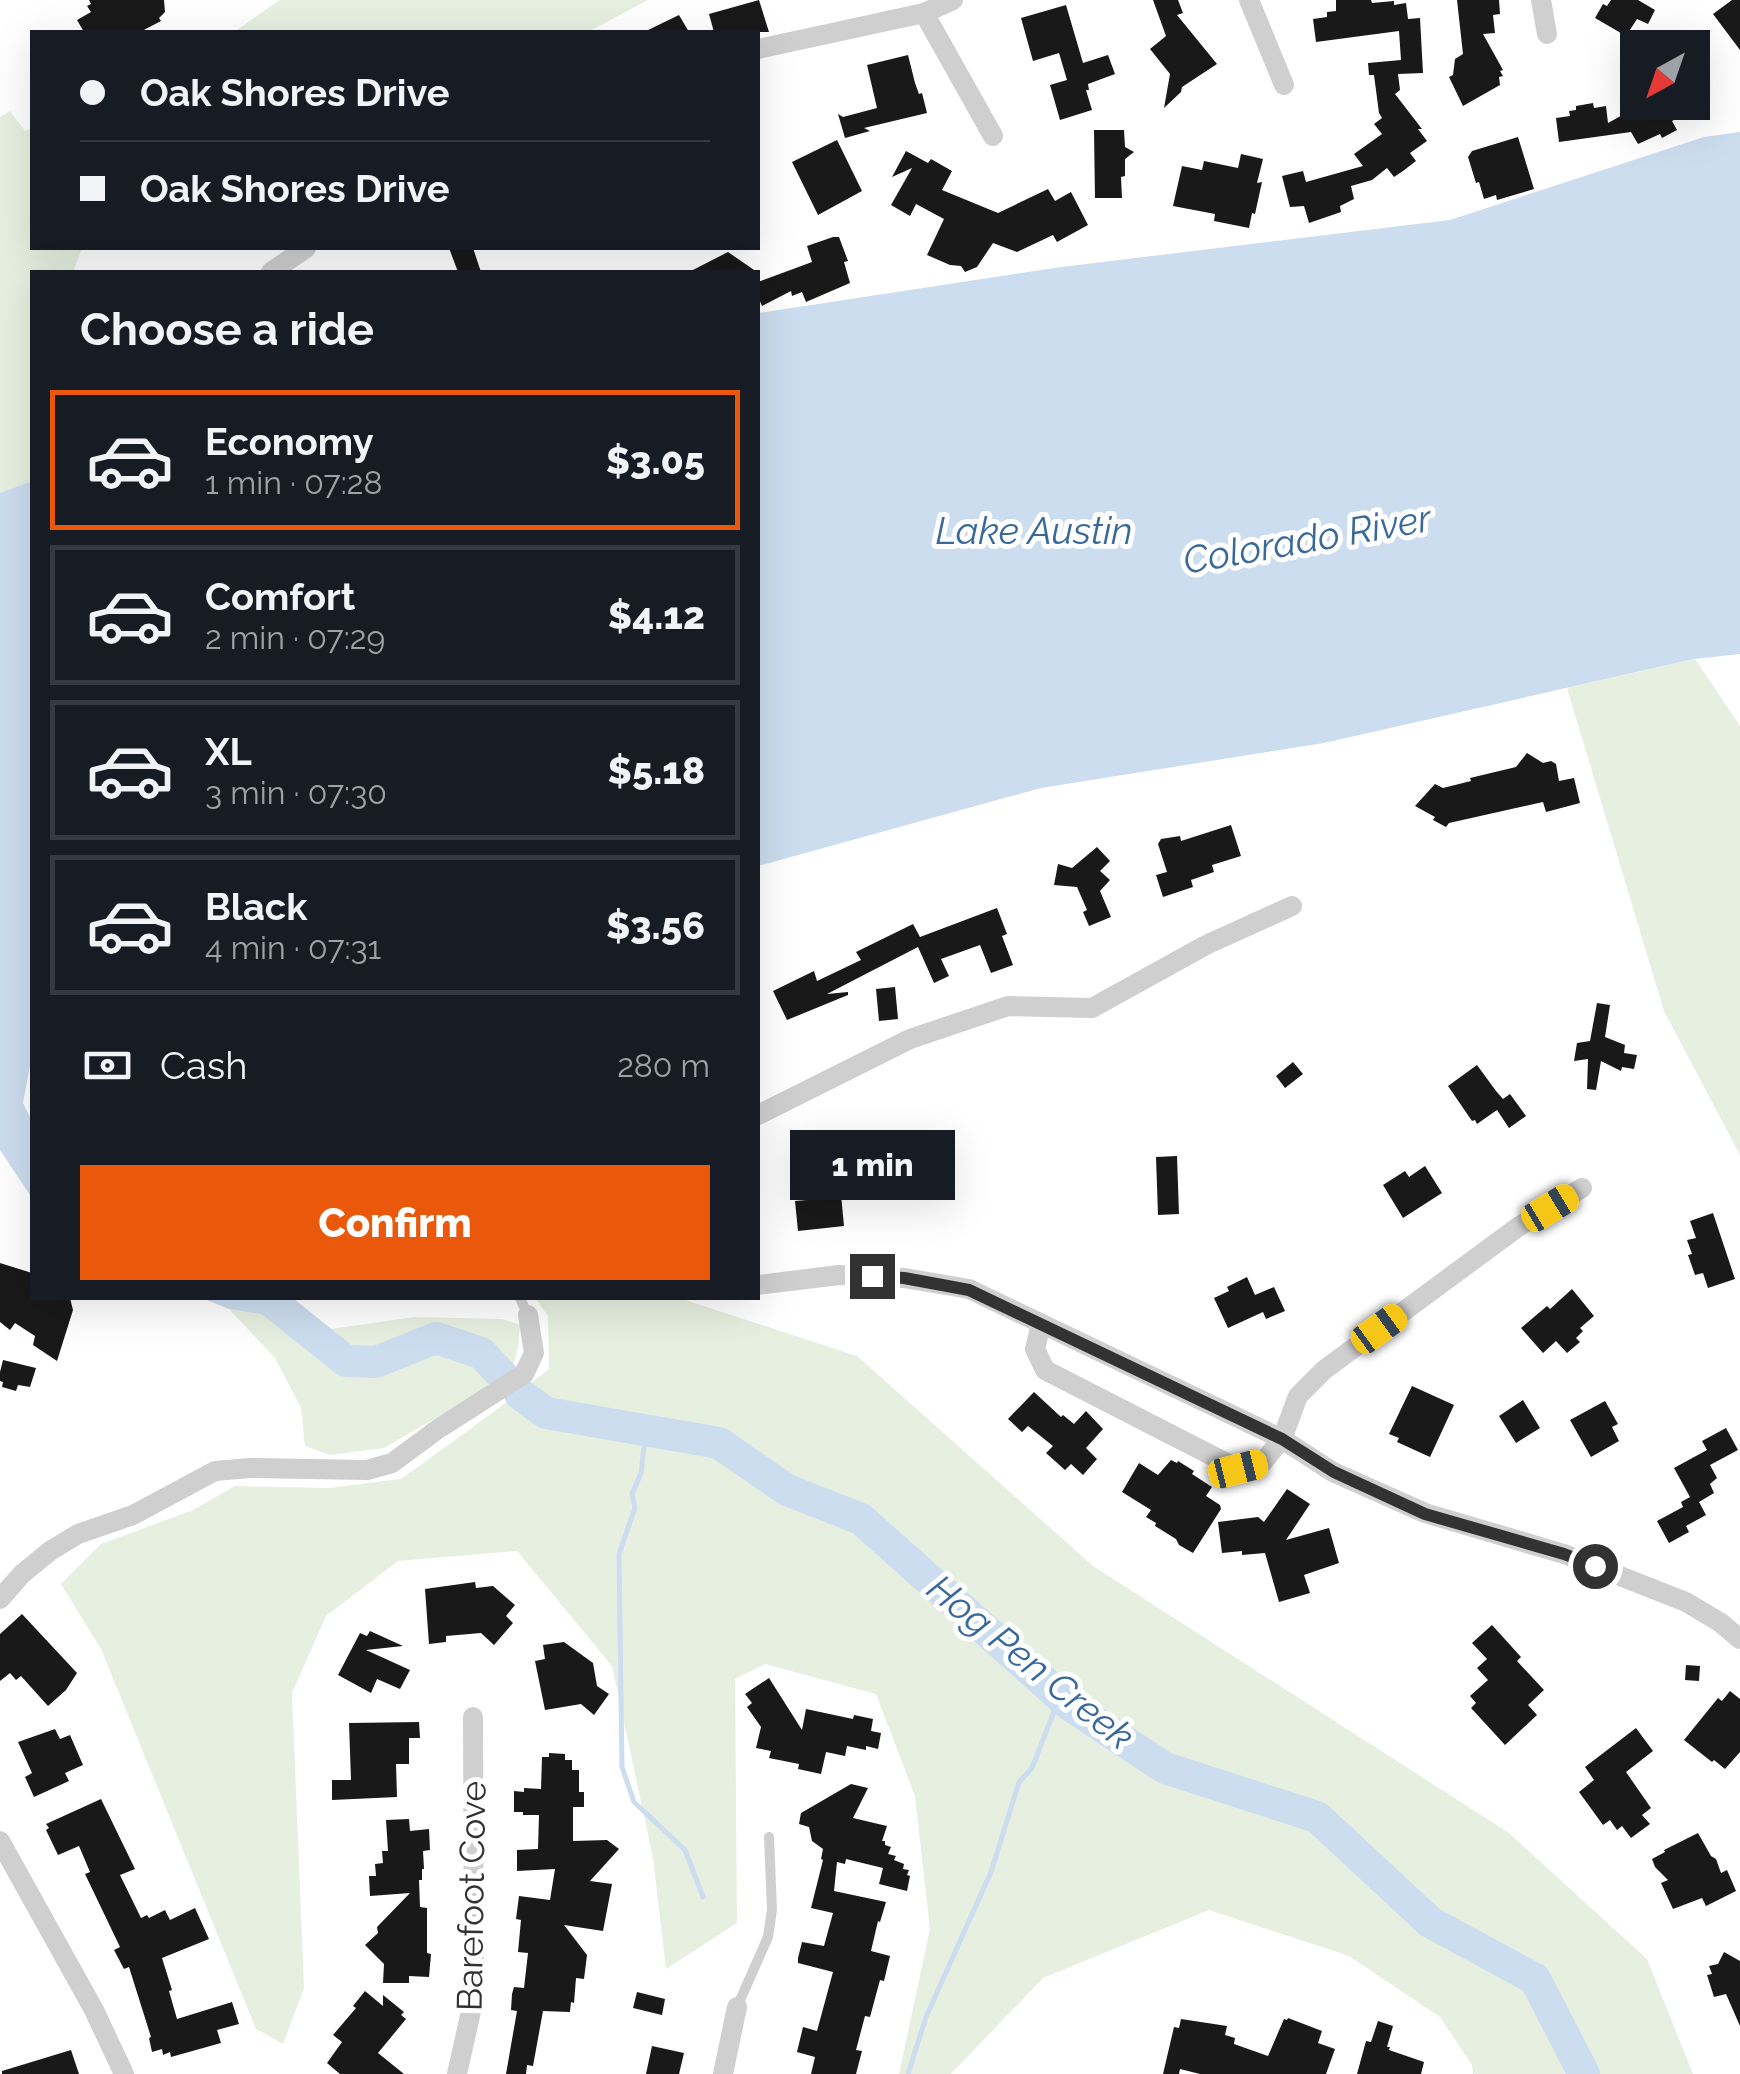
<!DOCTYPE html>
<meta charset="utf-8">
<style>
:root{--surface:#171b24;--page:#242831;--text:#f1f3f6;--muted:#9ea1a6;--line:#363941;--accent:#ea580c}
body{margin:0;font-family:Raleway,sans-serif;background:var(--page);color:var(--text);height:100vh;display:flex;flex-direction:column;font-size:38px;white-space:nowrap}
*{box-sizing:border-box;margin:0}
p{font-size:32px;color:var(--muted)}
.icon{flex:none;width:55px;height:55px;fill:none;stroke:currentColor;stroke-width:2;stroke-linecap:round;stroke-linejoin:round}
.map{position:relative;flex:1;overflow:hidden}
.drawer{position:absolute;left:30px;top:270px;width:730px;height:1030px;display:flex;flex-direction:column;background:var(--surface);border-radius:0px;box-shadow:0 10px 40px #0002}
.drawer>*{flex:none}
.banner{position:absolute;left:30px;top:30px;width:730px;height:220px;border-radius:0px;box-shadow:0 10px 40px #0002;display:grid;align-content:center;height:220px;padding:0 50px;background:var(--surface)}
.needle{width:65px;rotate:220deg}
.buttons{position:absolute;left:1620px;top:30px;display:grid;gap:20px}
.buttons a{display:grid;place-items:center;width:90px;height:90px;border-radius:0px;background:var(--surface);box-shadow:0 10px 40px #0002;font-size:50px}
.end{position:absolute;width:45px;height:45px;margin:-22px;border:12px solid #323232;background:#fff;box-shadow:0 0 0 5px #fff}
.from{border-radius:50%}
.bubble{position:absolute;height:70px;border-radius:0px;background:var(--surface);box-shadow:0 10px 40px #0002;font-size:32px;font-weight:800;line-height:70px;text-align:center}
.car{position:absolute;width:30px;height:60px;margin:-30px -15px;border-radius:12px;box-shadow:0 0 8px 2px #0007;background:linear-gradient(#f5c518 24%,#345 0 40%,#f5c518 0 76%,#345 0 86%,#f5c518 0)}
.banner b{display:flex;align-items:center;gap:35px;height:95px;font-size:38px}
.banner b+b{border-top:2px solid var(--line)}
.banner i{width:25px;height:25px;background:var(--text)}
ul{padding:0;list-style:none}
li{display:flex;align-items:center;gap:30px;height:140px;margin:0 20px 15px;padding:0 30px;border:5px solid var(--line);border-radius:0px}
li div{flex:1}
li b{display:block;font-size:38px}
li em{font-style:normal;font-weight:800}
li.active{border-color:var(--accent)}
li>.icon{width:90px;height:90px;stroke-width:1.5}
h2{padding:0 50px;font-size:45px;line-height:120px}
.pay{display:flex;align-items:center;gap:25px;height:110px;padding:0 50px;font-size:38px}
.pay p{margin-inline-start:auto}
.primary-button{display:flex;gap:20px;margin-top:auto;padding:20px 50px}
.primary-button a{flex:1;height:115px;border-radius:0px;background:var(--accent);color:#fff;font-size:40px;font-weight:800;line-height:115px;text-align:center}
.map>svg:first-child{display:block}
.green{fill:#e6efe0}
.water{fill:#ccddef}
.lines{fill:none;stroke-linecap:round;stroke-linejoin:round}
.stream{stroke:#ccddef;stroke-width:5}
.river{stroke:#ccddef;stroke-width:32}
.building{fill:#191919}
.lane{stroke:#cfcfcf;stroke-width:10}
.street{stroke:#cfcfcf;stroke-width:20}
.route{stroke:#323232;stroke-width:12}
.labels{text-anchor:middle;dominant-baseline:central;stroke-width:10;stroke-linejoin:round;paint-order:stroke}
.street-label{font-size:35px;fill:#323232;stroke:#fff}
.water-label{font-size:38px;font-style:italic;fill:#39689b;stroke:#fff}
</style>
<div class="map">
<svg width="1740" height="2074" viewBox="0 0 1740 2074">
<rect width="100%" height="100%" fill="#fff"/>
<g class="green">
<polygon points="280,0 648,0 588,32 234,32"/>
<polygon points="10,111 25,131 32,128 32,248 82,248 73,272 32,272 32,481 0,493 0,117"/>
<polygon points="1695,659 1740,726 1740,1155 1664,1011 1567,688"/>
<polygon points="535,1298 679,1298 857,1356 1093,1566 1509,1833 1647,1959 1693,2074 1473,2074 1472,2065 1440,2017 1349,1956 1209,1910 1043,1978 951,2074 899,2074 930,1929 915,1796 876,1694 765,1664 735,1679 737,1923 666,1969 653,1858 612,1666 517,1551 398,1561 326,1616 292,1693 304,1988 283,2044 256,2029 101,1649 61,1584 101,1544 193,1510 235,1486 329,1488 401,1479 499,1408 549,1369 548,1316"/>
<polygon points="229,1309 303,1321 330,1329 415,1317 502,1319 520,1325 518,1347 511,1374 384,1448 330,1455 305,1446 301,1408 275,1358"/>
</g>
<g class="water">
<polygon points="1740,132 1740,654 1694,659 1324,743 1041,788 758,866 758,313 1061,267 1450,220 1704,137"/>
<polygon points="32,481 32,1055 23,1103 32,1121 32,1198 0,1150 0,493"/>
<polygon points="202,1298 275,1298 303,1321 229,1309"/>
</g>
<g class="lines">
<g class="stream">
<polyline points="646,1431 641,1473 632,1494 635,1508 619,1554 622,1767 634,1802 685,1850 703,1897"/>
<polyline points="908,2074 926,2017 991,1872 1019,1782 1032,1768 1060,1696"/>
</g>
<g class="river">
<polyline points="267,1298 346,1361 376,1362 436,1338 481,1353 503,1376"/>
<polyline points="520,1394 546,1413 719,1443 787,1490 861,1519 1071,1706 1165,1768 1317,1817 1430,1922 1535,1979 1584,2074"/>
</g>
</g>
<g class="building">
<polygon points="89,0 164,0 165,12 159,18 161,21 140,32 84,32 77,20 91,12 87,6 91,4"/>
<polygon points="759,0 769,32 714,32 709,14"/>
<polygon points="1153,0 1178,0 1183,13 1177,15 1217,64 1182,87 1181,92 1164,108 1170,74 1150,49 1166,36"/>
<polygon points="1336,0 1371,0 1372,3 1394,1 1394,5 1406,3 1408,19 1420,18 1423,73 1398,74 1400,90 1395,94 1422,129 1418,129 1427,141 1410,153 1416,161 1403,171 1394,177 1387,168 1372,180 1351,186 1354,199 1340,206 1341,212 1309,223 1304,206 1290,207 1282,176 1303,171 1306,182 1363,166 1354,154 1382,134 1374,124 1382,118 1379,113 1374,75 1369,75 1368,63 1401,60 1399,31 1316,42 1313,19 1327,17 1327,12 1336,11"/>
<polygon points="1457,0 1499,0 1500,14 1493,15 1495,33 1483,34 1503,70 1500,71 1503,76 1499,77 1500,85 1463,106 1449,77 1453,75 1455,59 1463,54"/>
<polygon points="1611,0 1638,0 1655,10 1648,24 1637,19 1626,36 1595,18 1603,4 1607,6"/>
<polygon points="1732,0 1740,0 1740,50 1713,14"/>
<polygon points="1066,5 1083,63 1108,55 1115,74 1088,84 1089,90 1086,90 1092,110 1060,120 1050,85 1067,80 1059,53 1033,61 1021,18"/>
<polygon points="679,15 689,32 644,32"/>
<polygon points="908,55 915,83 919,94 922,93 927,113 864,128 870,131 845,138 838,114 843,117 877,108 867,65"/>
<polygon points="1646,102 1693,102 1673,113 1674,120 1672,121 1677,130 1662,138 1660,134 1638,144 1631,132 1559,142 1556,118 1570,116 1569,111 1576,110 1576,106 1593,103 1594,108 1606,106 1608,123"/>
<polygon points="1094,130 1124,130 1125,147 1134,152 1125,159 1125,176 1121,177 1122,198 1095,198"/>
<polygon points="1518,137 1534,189 1497,200 1496,195 1484,199 1479,182 1476,183 1468,157 1472,151"/>
<polygon points="837,140 862,191 818,215 792,162"/>
<polygon points="906,151 928,163 931,159 952,171 942,190 998,213 1048,189 1055,201 1071,192 1088,225 1057,242 1053,235 1017,252 993,243 977,267 965,272 961,266 950,265 927,255 944,219 916,204 910,216 891,205 912,168 892,177"/>
<polygon points="1241,154 1263,159 1257,183 1262,182 1255,214 1252,213 1249,228 1214,221 1215,214 1173,206 1182,166 1202,170 1204,161 1238,168"/>
<polygon points="833,237 839,237 848,261 844,262 850,283 806,302 802,292 792,296 791,291 762,306 758,297 758,282 812,262 807,246"/>
<polygon points="449,248 473,248 481,272 458,272"/>
<polygon points="728,252 757,272 689,272"/>
<polygon points="1527,753 1543,763 1551,761 1556,764 1559,781 1574,778 1580,803 1546,812 1543,802 1449,823 1446,827 1433,820 1435,817 1415,806 1435,784 1443,788 1471,781 1470,778 1516,767"/>
<polygon points="1231,825 1241,856 1212,865 1214,872 1191,880 1193,887 1163,897 1156,875 1167,872 1158,844 1161,839 1180,836 1181,841"/>
<polygon points="1097,847 1110,861 1100,871 1110,880 1100,891 1111,917 1089,926 1083,912 1087,910 1077,887 1054,885 1058,864 1072,868"/>
<polygon points="997,908 1007,934 1002,936 1013,965 991,973 980,945 941,959 949,976 934,983 918,947 827,994 848,992 848,995 787,1020 773,991 814,971 817,981 861,960 856,952 913,924 920,937"/>
<polygon points="895,987 898,1019 879,1021 876,989"/>
<polygon points="1597,1003 1610,1005 1605,1037 1625,1045 1624,1053 1637,1055 1634,1069 1622,1067 1621,1071 1601,1061 1596,1090 1587,1089 1588,1059 1574,1061 1577,1043 1590,1041"/>
<polygon points="1293,1062 1303,1074 1285,1088 1276,1076"/>
<polygon points="1477,1065 1496,1091 1503,1099 1510,1094 1526,1116 1509,1128 1497,1110 1477,1124 1475,1120 1472,1121 1448,1086"/>
<polygon points="1177,1156 1179,1214 1158,1215 1156,1157"/>
<polygon points="1425,1166 1442,1193 1403,1218 1383,1185 1405,1171 1409,1177"/>
<polygon points="840,1184 844,1226 798,1231 795,1201 818,1199 817,1194 822,1194 821,1186"/>
<polygon points="1713,1213 1735,1279 1708,1288 1703,1273 1695,1275 1688,1255 1692,1254 1687,1240 1696,1238 1690,1221"/>
<polygon points="0,1263 32,1273 32,1298 70,1298 73,1310 57,1361 33,1345 35,1336 15,1323 10,1330 0,1322"/>
<polygon points="1247,1277 1255,1295 1274,1287 1285,1311 1266,1319 1263,1312 1228,1328 1214,1298 1229,1291 1227,1287"/>
<polygon points="1572,1289 1594,1316 1580,1328 1583,1331 1576,1338 1580,1342 1567,1353 1556,1341 1543,1353 1521,1328 1547,1306 1550,1309"/>
<polygon points="3,1360 36,1368 30,1387 18,1385 16,1391 2,1387 3,1382 0,1381 0,1372"/>
<polygon points="1412,1386 1454,1405 1430,1457 1397,1442 1399,1438 1389,1434"/>
<polygon points="1034,1392 1061,1417 1063,1415 1074,1424 1086,1411 1103,1429 1086,1448 1097,1459 1083,1475 1071,1464 1065,1470 1046,1453 1053,1446 1028,1426 1022,1432 1008,1419"/>
<polygon points="1523,1400 1540,1428 1516,1443 1499,1416"/>
<polygon points="1605,1401 1618,1424 1612,1427 1619,1441 1591,1457 1570,1420"/>
<polygon points="1726,1428 1738,1450 1710,1465 1717,1478 1710,1484 1714,1493 1699,1502 1706,1515 1686,1526 1689,1532 1669,1543 1657,1521 1683,1507 1681,1502 1690,1497 1674,1468 1707,1450 1702,1441"/>
<polygon points="1171,1460 1177,1463 1178,1461 1194,1471 1192,1474 1212,1487 1206,1496 1220,1505 1221,1509 1193,1553 1179,1545 1176,1539 1155,1526 1156,1523 1146,1517 1151,1510 1122,1492 1139,1463 1158,1475"/>
<polygon points="1287,1489 1310,1504 1286,1540 1329,1528 1339,1563 1304,1575 1310,1593 1279,1602 1265,1553 1242,1555 1242,1551 1222,1553 1218,1522 1258,1517 1264,1522"/>
<polygon points="475,1582 476,1588 493,1586 515,1605 506,1616 513,1623 494,1645 481,1633 446,1636 446,1642 429,1644 425,1589"/>
<polygon points="22,1614 77,1673 66,1690 48,1706 21,1676 16,1680 10,1673 0,1681 0,1634"/>
<polygon points="1492,1625 1521,1657 1517,1661 1544,1690 1528,1705 1537,1715 1505,1745 1471,1708 1476,1703 1470,1696 1488,1680 1477,1668 1487,1659 1472,1643"/>
<polygon points="370,1631 403,1646 366,1650 410,1670 400,1689 377,1679 371,1693 338,1675 360,1633 367,1636"/>
<polygon points="564,1642 593,1663 597,1686 609,1694 594,1715 581,1704 545,1710 535,1661 545,1659 543,1645"/>
<polygon points="1686,1665 1700,1666 1699,1681 1685,1680"/>
<polygon points="769,1678 802,1730 806,1709 853,1719 854,1715 873,1719 871,1731 881,1733 878,1749 866,1746 866,1750 847,1746 845,1756 826,1752 821,1774 798,1769 799,1764 769,1758 771,1751 756,1748 761,1727 747,1707 752,1703 745,1694"/>
<polygon points="1730,1691 1740,1699 1740,1752 1725,1769 1714,1760 1712,1762 1684,1740 1718,1698 1722,1701"/>
<polygon points="419,1722 420,1738 409,1738 409,1764 396,1764 397,1797 332,1800 332,1780 351,1780 349,1723"/>
<polygon points="1636,1728 1653,1751 1626,1772 1651,1808 1642,1815 1650,1824 1631,1838 1622,1826 1617,1830 1610,1820 1603,1825 1579,1792 1594,1780 1585,1767"/>
<polygon points="55,1729 60,1739 70,1735 83,1765 65,1773 69,1781 34,1797 25,1777 32,1773 18,1742"/>
<polygon points="549,1753 565,1754 565,1760 572,1760 572,1770 579,1770 579,1792 584,1792 584,1807 573,1807 573,1841 607,1840 619,1849 590,1881 612,1884 603,1931 564,1925 587,1955 584,1979 576,1978 574,2003 571,2002 570,2012 543,2011 533,2066 527,2065 526,2074 506,2074 517,2011 511,2010 512,1994 514,1987 524,1988 528,1953 518,1952 521,1920 516,1919 519,1896 550,1900 555,1869 517,1871 517,1850 538,1849 539,1815 523,1815 523,1812 514,1812 514,1791 524,1792 524,1788 541,1789 542,1757 549,1757"/>
<polygon points="851,1784 868,1788 853,1818 887,1826 882,1841 885,1841 885,1845 891,1847 888,1854 896,1856 894,1860 904,1864 903,1869 909,1870 907,1875 910,1876 907,1891 879,1884 883,1868 846,1859 845,1864 837,1862 834,1891 886,1902 880,1922 878,1921 871,1951 890,1956 884,1981 880,1980 870,2017 865,2016 856,2050 862,2051 856,2074 811,2074 815,2057 797,2052 803,2027 817,2031 833,1972 798,1963 798,1958 802,1942 824,1946 833,1913 811,1908 823,1860 821,1859 823,1849 812,1841 809,1827 799,1824 801,1813"/>
<polygon points="101,1799 135,1869 120,1875 141,1918 147,1915 149,1918 165,1910 170,1920 195,1908 209,1939 162,1958 172,1990 169,1991 177,2019 232,2002 239,2024 217,2030 221,2043 171,2057 170,2052 163,2055 162,2049 152,2052 149,2038 151,2037 129,1967 124,1969 114,1950 120,1947 85,1874 90,1872 79,1846 58,1855 46,1830 49,1828 46,1824"/>
<polygon points="409,1819 410,1831 429,1829 430,1850 423,1851 424,1869 422,1869 422,1880 419,1880 420,1907 427,1908 427,1953 431,1954 429,1977 409,1976 409,1983 383,1983 384,1964 365,1945 378,1933 377,1927 410,1893 370,1896 369,1876 376,1876 375,1864 383,1863 382,1851 388,1851 386,1820"/>
<polygon points="1698,1833 1711,1856 1716,1859 1721,1873 1727,1870 1736,1891 1706,1906 1702,1898 1673,1909 1661,1883 1668,1880 1655,1867 1652,1859 1665,1852 1664,1850"/>
<polygon points="1724,1952 1740,1961 1740,2026 1726,1994 1714,1997 1707,1975 1712,1974 1709,1966 1718,1964"/>
<polygon points="365,1991 383,2006 383,1995 404,2012 401,2015 406,2019 378,2053 404,2074 340,2074 327,2063 342,2042 333,2035 356,2008 353,2006"/>
<polygon points="637,1992 665,1999 662,2015 633,2008"/>
<polygon points="1288,2018 1322,2031 1318,2043 1335,2049 1326,2074 1200,2074 1180,2069 1179,2074 1163,2074 1174,2027 1179,2028 1181,2019 1227,2026 1225,2035 1235,2038 1234,2044 1268,2056 1284,2019 1287,2020"/>
<polygon points="1378,2021 1393,2026 1387,2047 1390,2047 1389,2050 1424,2062 1421,2074 1357,2074 1366,2041 1371,2042"/>
<polygon points="652,2046 684,2053 679,2074 646,2074"/>
<polygon points="71,2050 79,2074 2,2074 2,2071"/>
</g>
<g class="lines">
<g class="lane">
<polyline points="520,1298 528,1315"/>
<polyline points="737,2007 768,1937 772,1910 769,1837"/>
</g>
<g class="street">
<polyline points="1249,0 1284,85"/>
<polyline points="1541,0 1547,34"/>
<polyline points="924,13 993,136"/>
<polyline points="758,49 924,13 953,0"/>
<polyline points="271,272 306,248"/>
<polyline points="758,1115 910,1039 1008,1006 1092,1008 1206,945 1292,906"/>
<polyline points="758,1285 839,1275 904,1278 969,1289 1282,1439 1333,1472 1425,1513 1564,1554 1686,1602 1721,1623 1740,1639"/>
<polyline points="1041,1324 1035,1349 1045,1370 1238,1469 1263,1462 1282,1439 1298,1396 1324,1370 1518,1227 1582,1188"/>
<polyline points="0,1599 22,1574 50,1551 78,1534 133,1515 215,1471 250,1468 367,1470 392,1463 438,1429 524,1374 534,1353 528,1315"/>
<polyline points="0,1841 94,2010 124,2074"/>
<polyline points="457,2074 474,1998 473,1717"/>
<polyline points="723,2074 737,2007"/>
</g>
</g>
<g class="lines">
<polyline class="route" points="872,1276 904,1278 969,1290 1282,1439 1334,1472 1425,1514 1564,1554 1595,1566"/>
</g>
<g class="labels">
<g class="street-label">
<text transform="translate(471 1896) rotate(-89)">Barefoot Cove</text>
</g>
<g class="water-label">
<text x="1034" y="530">Lake Austin</text>
<text transform="translate(1307 539) rotate(-10)">Colorado River</text>
<text transform="translate(1031 1662) rotate(39)">Hog Pen Creek</text>
</g>
</g>
</svg>
<div class="buttons">
<a><svg class="needle" viewBox="-14 -14 28 28"><path d="M0-13l5 13h-10z" fill="#e53935"/><path d="M0 13l5-13h-10z" fill="#9ea1a6"/></svg></a>
</div>
<i class="end from" style="left:1595px;top:1566px"></i>
<i class="end" style="left:872px;top:1276px"></i>
<div class="bubble" style="left:790px;top:1130px;width:165px">1 min</div>
<i class="car" style="left:1550px;top:1208px;rotate:59deg"></i>
<i class="car" style="left:1379px;top:1329px;rotate:54deg"></i>
<i class="car" style="left:1238px;top:1469px;rotate:76deg"></i>
<div class="banner">
<b><i class="from"></i>Oak Shores Drive</b>
<b><i></i>Oak Shores Drive</b>
</div>
<section class="drawer">
<h2>Choose a ride</h2>
<ul>
<li class="active"><svg class="icon" aria-label="car" viewBox="0 0 24 24"><path d="M5 17H2v-5l4-1 3-4h7l3 4 3 1v5h-3M9 17h6M6 11h13"/><circle cx="7" cy="17" r="2"/><circle cx="17" cy="17" r="2"/></svg><div><b>Economy</b><p>1 min · 07:28</p></div><em>$3.05</em></li>
<li><svg class="icon" aria-label="car" viewBox="0 0 24 24"><path d="M5 17H2v-5l4-1 3-4h7l3 4 3 1v5h-3M9 17h6M6 11h13"/><circle cx="7" cy="17" r="2"/><circle cx="17" cy="17" r="2"/></svg><div><b>Comfort</b><p>2 min · 07:29</p></div><em>$4.12</em></li>
<li><svg class="icon" aria-label="car" viewBox="0 0 24 24"><path d="M5 17H2v-5l4-1 3-4h7l3 4 3 1v5h-3M9 17h6M6 11h13"/><circle cx="7" cy="17" r="2"/><circle cx="17" cy="17" r="2"/></svg><div><b>XL</b><p>3 min · 07:30</p></div><em>$5.18</em></li>
<li><svg class="icon" aria-label="car" viewBox="0 0 24 24"><path d="M5 17H2v-5l4-1 3-4h7l3 4 3 1v5h-3M9 17h6M6 11h13"/><circle cx="7" cy="17" r="2"/><circle cx="17" cy="17" r="2"/></svg><div><b>Black</b><p>4 min · 07:31</p></div><em>$3.56</em></li>
</ul>
<div class="pay"><svg class="icon" aria-label="cash" viewBox="0 0 24 24"><path d="M3 7h18v10H3z"/><circle cx="12" cy="12" r="2"/></svg>Cash<p>280 m</p></div>
<div class="primary-button"><a>Confirm</a></div>
</section>
</div>
